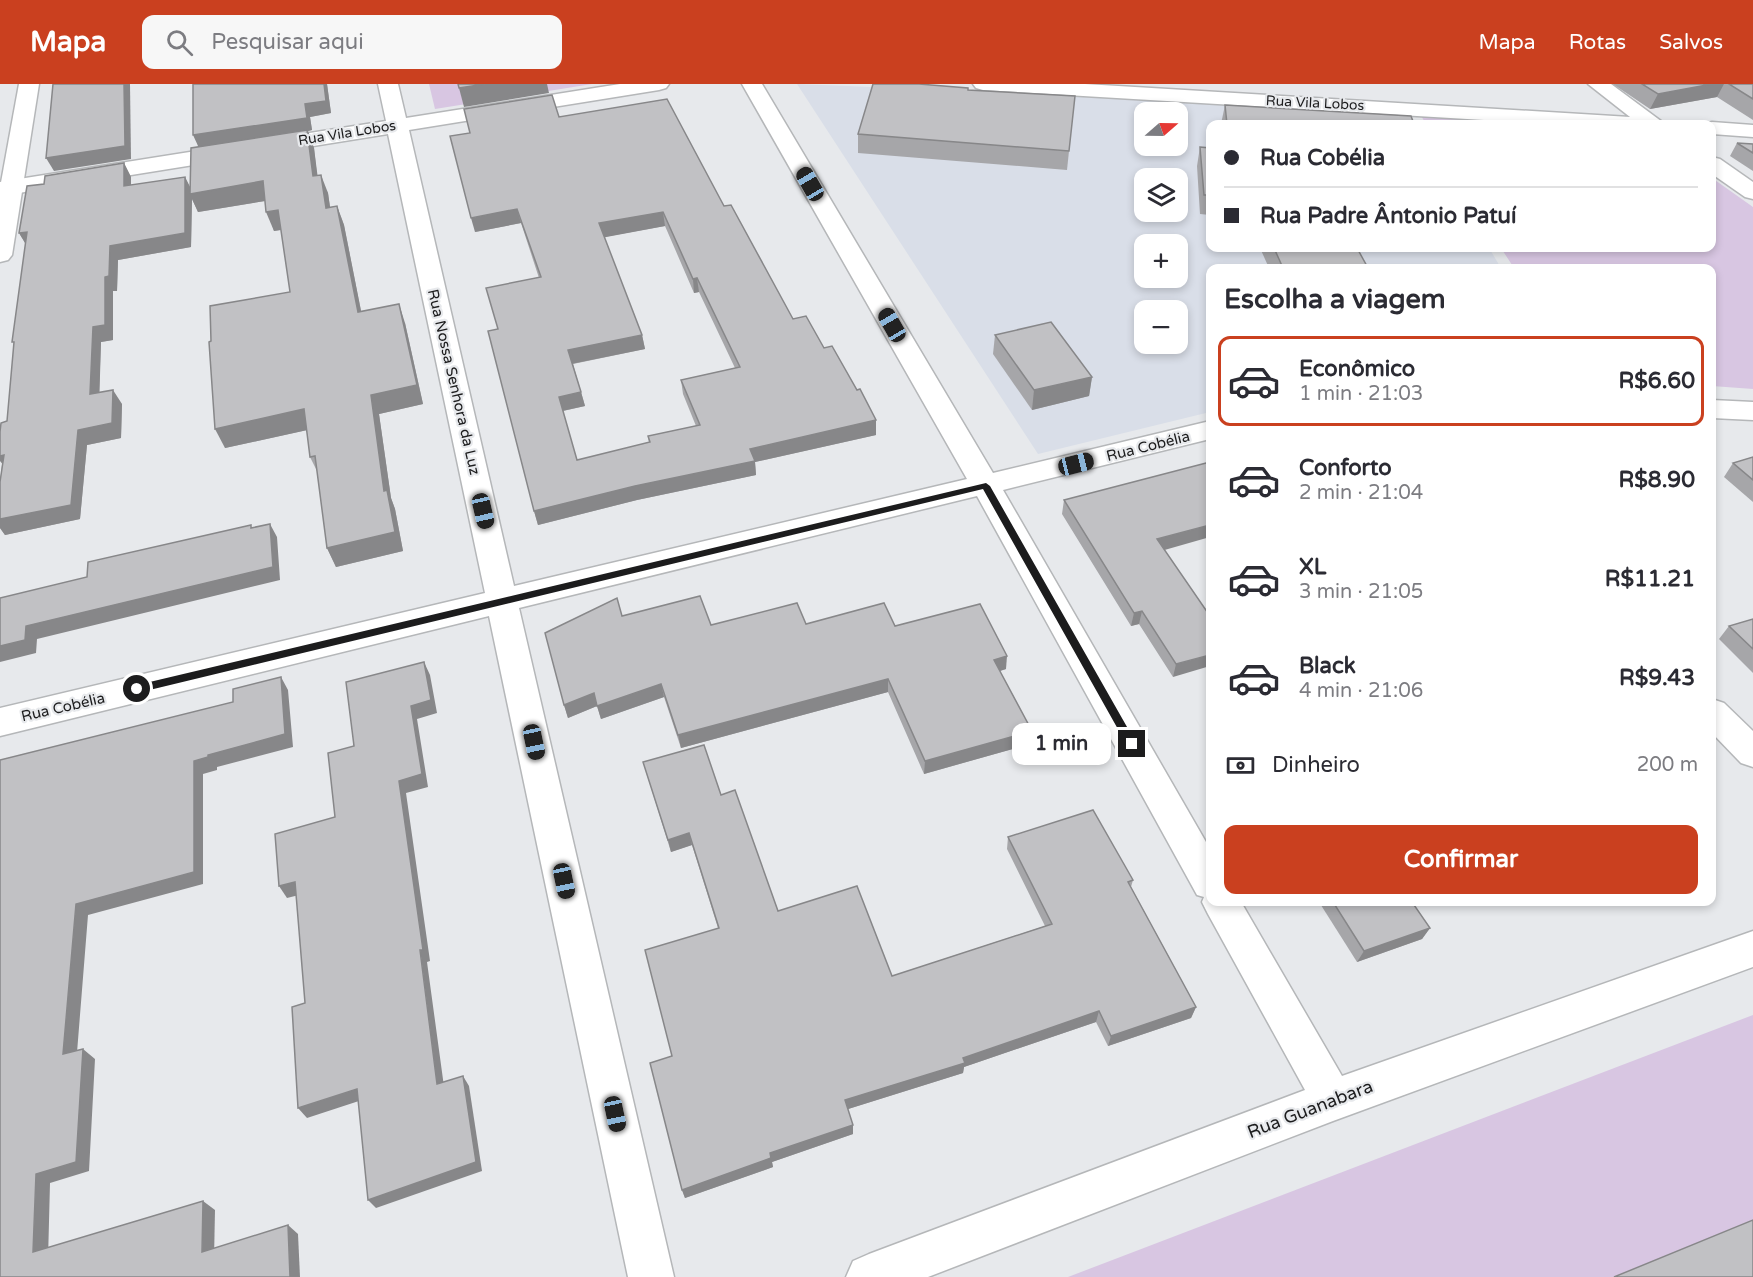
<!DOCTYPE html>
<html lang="pt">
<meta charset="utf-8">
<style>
:root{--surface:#fff;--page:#f7f7f7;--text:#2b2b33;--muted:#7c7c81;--line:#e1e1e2;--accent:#ca401f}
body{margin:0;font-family:"Varela Round",sans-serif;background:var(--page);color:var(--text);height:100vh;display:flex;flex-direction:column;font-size:22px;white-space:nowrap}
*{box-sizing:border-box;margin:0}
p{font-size:20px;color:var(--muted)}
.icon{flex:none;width:33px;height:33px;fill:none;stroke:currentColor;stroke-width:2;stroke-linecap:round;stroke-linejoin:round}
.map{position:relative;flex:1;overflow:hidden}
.details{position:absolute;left:1206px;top:180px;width:510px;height:642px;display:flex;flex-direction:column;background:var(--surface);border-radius:12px;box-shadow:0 3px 9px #0003}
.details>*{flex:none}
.banner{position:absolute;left:1206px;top:36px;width:510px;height:132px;border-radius:12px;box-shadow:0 3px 9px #0003;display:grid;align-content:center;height:132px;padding:0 18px;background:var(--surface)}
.needle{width:39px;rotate:70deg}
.tools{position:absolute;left:1134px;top:18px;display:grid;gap:12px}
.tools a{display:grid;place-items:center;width:54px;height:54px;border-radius:12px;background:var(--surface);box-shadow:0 3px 9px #0003;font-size:30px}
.end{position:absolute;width:27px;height:27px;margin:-14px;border:8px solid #1c1c1d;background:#fff;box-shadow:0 0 0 3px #fff}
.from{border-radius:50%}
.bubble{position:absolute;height:42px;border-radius:12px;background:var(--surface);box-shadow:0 3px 9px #0003;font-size:20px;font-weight:700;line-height:42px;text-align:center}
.car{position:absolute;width:18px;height:36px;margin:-18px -9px;border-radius:8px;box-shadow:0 0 4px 2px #0007;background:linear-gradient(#222 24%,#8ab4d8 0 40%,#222 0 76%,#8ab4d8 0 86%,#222 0)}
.banner b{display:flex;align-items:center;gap:21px;height:57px;font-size:22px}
.banner b+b{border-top:2px solid var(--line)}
.banner i{width:15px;height:15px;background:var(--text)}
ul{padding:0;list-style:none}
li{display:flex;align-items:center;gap:18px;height:90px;margin:0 12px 9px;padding:0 6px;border:3px solid transparent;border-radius:12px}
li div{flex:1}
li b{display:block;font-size:22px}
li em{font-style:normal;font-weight:700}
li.selected{border-color:var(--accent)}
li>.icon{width:54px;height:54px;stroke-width:1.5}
h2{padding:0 18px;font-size:27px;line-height:72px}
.pay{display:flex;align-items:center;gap:15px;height:66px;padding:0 18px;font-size:22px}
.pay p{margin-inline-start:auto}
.action{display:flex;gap:12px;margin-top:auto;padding:12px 18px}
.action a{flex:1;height:69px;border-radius:12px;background:var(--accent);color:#fff;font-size:24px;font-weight:700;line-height:69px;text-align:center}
header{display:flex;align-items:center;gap:36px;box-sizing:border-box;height:84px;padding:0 30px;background:var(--accent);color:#fff}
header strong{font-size:28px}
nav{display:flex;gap:33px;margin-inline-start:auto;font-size:21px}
.search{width:420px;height:54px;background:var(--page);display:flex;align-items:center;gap:15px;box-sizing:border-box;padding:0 21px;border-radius:12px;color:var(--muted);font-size:22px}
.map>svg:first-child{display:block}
.built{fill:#d9dee8;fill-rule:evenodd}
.green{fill:#d8c6e2}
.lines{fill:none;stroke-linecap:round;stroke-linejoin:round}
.minor-casing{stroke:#b5b7b9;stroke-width:3}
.tertiary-casing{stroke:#b5b7b9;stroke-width:3}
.minor{fill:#fff;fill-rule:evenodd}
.tertiary{fill:#fff;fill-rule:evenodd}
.wall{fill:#a6a6a9;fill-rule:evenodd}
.shaded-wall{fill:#878789}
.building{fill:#c1c1c4;stroke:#878789;stroke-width:1.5;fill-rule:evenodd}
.route{fill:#1c1c1d}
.labels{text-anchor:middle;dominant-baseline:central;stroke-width:4.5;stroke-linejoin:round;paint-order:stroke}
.far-street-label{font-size:14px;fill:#1c1c1d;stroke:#e7e9ec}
.street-label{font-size:15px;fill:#1c1c1d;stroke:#e7e9ec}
.near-street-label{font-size:18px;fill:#1c1c1d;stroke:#e7e9ec}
</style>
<header>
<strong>Mapa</strong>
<div class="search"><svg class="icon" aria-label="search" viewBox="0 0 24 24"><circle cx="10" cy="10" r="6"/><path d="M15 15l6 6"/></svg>Pesquisar aqui</div>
<nav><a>Mapa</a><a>Rotas</a><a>Salvos</a></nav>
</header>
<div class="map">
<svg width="1753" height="1193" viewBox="0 0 1753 1193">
<rect width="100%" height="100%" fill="#e7e9ec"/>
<path class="built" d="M797,0L1407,25L1416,40H1210V164H1489L1501,184H1210V328L1038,370ZM1144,28H1178V62H1144ZM1144,94H1178V128H1144ZM1144,160H1178V194H1144ZM1144,226H1178V260H1144Z"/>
<g class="green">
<polygon points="429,0 592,0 435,25"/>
<polygon points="1420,30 1533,40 1426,40"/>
<polygon points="1712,94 1753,123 1753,305 1712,302 1712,184 1514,184 1501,164 1712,164"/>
<polygon points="1753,931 1753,1193 1068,1193"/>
</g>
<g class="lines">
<defs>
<g id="minor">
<polygon points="378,0 398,0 406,34 620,0 669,0 666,4 659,6 409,46 514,502 967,395 742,0 762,0 993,389 1210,337 1210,355 1003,406 1210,765 1210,818 1241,818 1342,992 1753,847 1753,883 1333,1037 928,1193 846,1193 853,1177 869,1170 1305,1006 1208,830 1202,818 1204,813 1197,811 977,412 519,524 674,1193 628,1193 489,532 0,652 0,624 485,509 388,50 0,112 0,98 386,37"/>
<polygon points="973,0 1085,0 1630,33 1588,0 1611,0 1665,40 1550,40 983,6 976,4"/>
<polygon points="1712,38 1753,41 1753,53 1712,50 1712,40 1704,40"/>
<polygon points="1712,73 1720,75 1753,98 1753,115 1745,113 1712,90"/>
<polygon points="1712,316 1753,318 1753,336 1712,334"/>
<polygon points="1712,615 1724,619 1753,647 1753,683 1741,679 1712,649"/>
</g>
<polygon id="tertiary" points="19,0 39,0 12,171 8,176 0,178 0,104"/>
</defs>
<use href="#minor" class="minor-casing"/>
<use href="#tertiary" class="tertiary-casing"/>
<use href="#minor" class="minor"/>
<use href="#tertiary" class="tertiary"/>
</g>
<g class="wall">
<polygon points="193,0 327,0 331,29 310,33 312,46 308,47 314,64 317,91 328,109 330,124 337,122 344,141 361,227 405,239 423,320 379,330 391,414 395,425 403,467 336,483 327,464 318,389 310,373 307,346 225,364 211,257 290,208 281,146 274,147 265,117 198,128 192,115 191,163 118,176 117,207 113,207 113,256 101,258 99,308 122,320 121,354 87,361 80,435 5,451 0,444 0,398 7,337 26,160 19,149 44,100 124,79 131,93 131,101 185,93 190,103 198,63"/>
<polygon points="1613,0 1753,0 1753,36 1717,13 1650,25"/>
<polygon points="968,6 1069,67 1067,86 858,69 858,50"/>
<polygon points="1225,21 1414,40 1221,40"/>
<path d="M559,33L724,122L793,235L824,264L876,351L755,378L756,391L637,416L538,441L534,427L498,245L539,194L521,139L475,148ZM665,142L694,209L699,208L735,284L681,296L683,310L696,342L648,352L649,359L577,376L563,327L585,322L573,280L645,265L642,251L604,153Z"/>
<polygon points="1737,59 1753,60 1753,87 1730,72"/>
<polygon points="1200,63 1210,64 1210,131 1200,130 1197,82"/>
<polygon points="1260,164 1357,164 1368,184 1269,184"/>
<polygon points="995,251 1092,293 1089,312 1032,326 993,270"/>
<polygon points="1753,373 1753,418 1724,393 1733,379"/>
<polygon points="1064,416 1164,466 1210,532 1173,593 1139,540 1131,542 1062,430"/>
<polygon points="622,532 711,541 806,540 895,542 1006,585 1000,587 1032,647 1030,660 924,690 888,608 681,664 664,613 601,635 597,622 568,634 564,621"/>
<polygon points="1753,535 1753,589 1719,555 1729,542"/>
<polygon points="643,678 721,711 778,827 892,892 1045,842 1007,765 1008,753 1133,796 1131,803 1196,923 1191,934 1108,962 1096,938 964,983 963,989 848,1025 853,1050 772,1078 773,1083 685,1114 682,1106 718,844 692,761 671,768"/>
<polygon points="1319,818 1412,818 1430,844 1422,855 1357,878"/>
</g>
<g class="shaded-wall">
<polygon points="124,0 130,0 131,75 54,87 46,74"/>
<polygon points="324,0 327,0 331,29 310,33 312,46 308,47 314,64 320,111 199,64 193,51 305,20"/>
<polygon points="485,0 547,0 549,9 464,23 459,4"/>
<polygon points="1712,0 1724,0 1717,13 1650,25 1658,10"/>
<polygon points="124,79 131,93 131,116 124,102"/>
<polygon points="321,91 328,109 333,143 326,124"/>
<polygon points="185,93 192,107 263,97 271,116 198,128 192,115 191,163 118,176 117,207 113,207 113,256 101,258 99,325 90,310 93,243 105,193 110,162"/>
<polygon points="337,122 344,141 365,247 358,228"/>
<polygon points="517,125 521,139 475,148 471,134"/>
<polygon points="278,126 286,145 274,147 266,128"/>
<polygon points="663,128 665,142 601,154 599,139"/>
<polygon points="27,148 28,164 19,149"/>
<polygon points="697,194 699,208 694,209 693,195"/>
<polygon points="399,220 405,239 423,320 379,330 391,414 395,425 403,467 336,483 327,464 384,407 371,311"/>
<polygon points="642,251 645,265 571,280 568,266"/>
<polygon points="1092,293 1089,312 1032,326 1034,306"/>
<polygon points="113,306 122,320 121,354 87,361 80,435 5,451 0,444 0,435"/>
<polygon points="581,308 585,322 562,327 559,313"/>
<polygon points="304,325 312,345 225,364 215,345"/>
<polygon points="876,336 876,351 755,378 756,391 637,416 538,441 534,427 750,365"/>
<polygon points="4,371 8,387 0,377 0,372"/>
<polygon points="270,440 277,453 280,496 37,555 36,569 0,578 0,562 26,542"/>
<polygon points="1210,441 1210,453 1154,469 1157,455"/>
<polygon points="1142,527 1139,540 1131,542 1134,529"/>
<polygon points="1210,571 1210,582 1173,593 1176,580"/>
<polygon points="1007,572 1006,585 993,589 994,576"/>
<polygon points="424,578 430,591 437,629 417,635 428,703 406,709 430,877 427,878 445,1010 437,1000 399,697 411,622"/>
<polygon points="281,593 288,606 293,663 217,683 217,686 203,690 203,800 88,831 76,981 63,970 76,820 194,677 208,671"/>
<polygon points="888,595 888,608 681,664 678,651"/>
<polygon points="661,600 664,613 601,635 597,622"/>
<polygon points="594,609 597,622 568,634 564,621"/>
<polygon points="1032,647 1030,660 924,690 925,677"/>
<polygon points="689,749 692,761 671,768 668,756"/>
<polygon points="295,798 303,810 287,814 279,802"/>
<polygon points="1430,844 1422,855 1357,878 1364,867"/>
<polygon points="1196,923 1191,934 1108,962 1111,952"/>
<polygon points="1099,927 1096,938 964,983 963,989 845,1026 845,1016 963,974"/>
<polygon points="83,965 95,975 89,1087 50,1099 48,1176 33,1168 36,1090"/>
<polygon points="463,992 469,1002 482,1087 376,1124 368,1116"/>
<polygon points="357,1005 365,1015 307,1034 298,1024"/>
<polygon points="853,1041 853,1050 772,1078 773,1083 685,1114 682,1106 770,1069"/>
<polygon points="203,1117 215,1126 214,1175 202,1168"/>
<polygon points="288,1141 298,1150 300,1193 290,1193"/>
</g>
<g class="building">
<polygon points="53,0 124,0 125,62 46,74"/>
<polygon points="193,0 324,0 326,17 305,20 307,34 193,51"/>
<polygon points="458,0 485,0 459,4"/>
<polygon points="873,0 919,0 968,4 968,6 1075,12 1069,67 858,50"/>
<polygon points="1642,0 1712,0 1658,10"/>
<polygon points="1729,0 1753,0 1753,15"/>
<path d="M552,11L559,33L667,15L724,122L731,121L793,235L806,232L824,264L832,262L857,306L860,305L876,336L750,365L755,377L635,402L534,427L488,247L498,245L486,204L541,193L517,125L471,134L450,52L470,49L464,25ZM663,128L693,195L697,194L740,283L681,296L700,341L648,352L650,358L577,376L559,313L581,308L568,266L642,251L599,139Z"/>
<polygon points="1225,21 1411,32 1414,40 1227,40"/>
<polygon points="307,46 313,92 321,91 326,124 337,122 358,228 399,220 417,301 371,311 384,407 387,406 395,448 327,464 315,372 310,373 304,325 215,345 209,258 211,257 210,222 290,208 278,126 266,128 263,97 190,110 191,64"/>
<polygon points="1737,59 1753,60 1753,69"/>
<polygon points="1200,63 1210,64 1210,111 1204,111"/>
<polygon points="124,79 124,102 185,93 185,149 110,162 109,192 105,193 105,241 93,243 90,310 113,306 112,339 78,346 71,421 0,435 0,398 4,371 0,372 0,348 1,339 7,337 14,258 12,258 27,148 19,149 27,102 44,100 45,92"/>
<polygon points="1274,164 1357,164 1368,184 1283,184"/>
<polygon points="1051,238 1092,293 1034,306 995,251"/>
<polygon points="1753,373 1753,396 1733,379"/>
<polygon points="1210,378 1210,441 1157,455 1210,532 1210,571 1176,580 1142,527 1134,529 1064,416"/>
<polygon points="270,440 273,483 26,542 25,556 0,562 0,514 87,493 88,478 251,441 251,444"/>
<polygon points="700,512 711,541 797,519 806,540 884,519 895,542 980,520 1007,572 994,576 1032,647 925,677 888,595 678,651 661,600 597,622 594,609 564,621 545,549 617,514 622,532"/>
<polygon points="1753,535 1753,565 1729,542"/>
<polygon points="424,578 431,616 411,622 422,690 399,697 423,866 420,866 437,1000 463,992 476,1078 368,1116 357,1005 298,1024 292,923 305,919 295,798 279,802 275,750 335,733 328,669 354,662 346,598"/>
<polygon points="281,593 285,650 208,671 208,673 194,677 194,788 76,820 63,970 83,965 76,1078 36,1090 33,1168 203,1117 202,1168 288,1141 290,1193 0,1193 0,676 233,618 233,605"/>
<polygon points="704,661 721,711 735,706 778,827 857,802 892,892 1052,840 1008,753 1093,726 1133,796 1128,798 1196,923 1111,952 1099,927 963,974 965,979 845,1016 853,1041 770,1069 771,1074 682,1106 650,979 672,972 645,866 719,844 689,749 668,756 643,678"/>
<polygon points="1333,818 1412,818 1430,844 1364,867"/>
<polygon points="1753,1136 1753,1193 1614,1193"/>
</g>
<polygon class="route" points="986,399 990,402 1135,657 1135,663 1128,663 983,405 137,609 132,605 137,601"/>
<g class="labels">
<g class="far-street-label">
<text transform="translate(1315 19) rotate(3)">Rua Vila Lobos</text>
<text transform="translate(347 49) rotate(-9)">Rua Vila Lobos</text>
</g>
<g class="street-label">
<text transform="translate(454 298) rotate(77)">Rua Nossa Senhora da Luz</text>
<text transform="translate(1148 362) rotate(-14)">Rua Cobélia</text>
<text transform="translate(63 623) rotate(-13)">Rua Cobélia</text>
</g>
<g class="near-street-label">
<text transform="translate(1310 1025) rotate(-21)">Rua Guanabara</text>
</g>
</g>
</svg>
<div class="tools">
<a><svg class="needle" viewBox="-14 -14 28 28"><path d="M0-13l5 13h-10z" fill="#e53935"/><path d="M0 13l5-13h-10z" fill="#7c7c81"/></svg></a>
<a><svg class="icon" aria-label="layers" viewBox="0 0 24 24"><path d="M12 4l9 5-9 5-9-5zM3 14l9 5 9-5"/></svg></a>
<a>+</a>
<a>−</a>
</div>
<i class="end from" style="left:137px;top:605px"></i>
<i class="end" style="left:1132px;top:660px"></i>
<div class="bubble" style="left:1012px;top:639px;width:99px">1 min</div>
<i class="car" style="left:810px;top:100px;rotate:330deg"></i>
<i class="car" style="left:892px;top:241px;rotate:330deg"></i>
<i class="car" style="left:1076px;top:380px;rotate:76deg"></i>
<i class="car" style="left:483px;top:427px;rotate:167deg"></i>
<i class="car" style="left:534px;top:658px;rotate:168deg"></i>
<i class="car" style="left:564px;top:797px;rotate:168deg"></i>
<i class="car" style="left:615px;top:1030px;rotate:168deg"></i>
<div class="banner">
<b><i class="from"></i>Rua Cobélia</b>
<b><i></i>Rua Padre Ântonio Patuí</b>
</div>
<section class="details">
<h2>Escolha a viagem</h2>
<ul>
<li class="selected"><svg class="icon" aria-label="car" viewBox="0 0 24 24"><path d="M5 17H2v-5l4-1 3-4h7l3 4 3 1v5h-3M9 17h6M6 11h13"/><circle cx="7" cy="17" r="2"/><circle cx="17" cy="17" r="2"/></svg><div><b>Econômico</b><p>1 min · 21:03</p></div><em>R$6.60</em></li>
<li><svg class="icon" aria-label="car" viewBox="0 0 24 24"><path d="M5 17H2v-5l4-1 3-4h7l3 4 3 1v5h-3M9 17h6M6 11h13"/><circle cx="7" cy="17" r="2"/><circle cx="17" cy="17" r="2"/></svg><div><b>Conforto</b><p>2 min · 21:04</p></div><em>R$8.90</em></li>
<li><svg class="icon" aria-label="car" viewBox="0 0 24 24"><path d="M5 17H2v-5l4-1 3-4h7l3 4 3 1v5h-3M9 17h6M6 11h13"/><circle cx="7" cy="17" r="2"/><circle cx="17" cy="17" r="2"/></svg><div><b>XL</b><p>3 min · 21:05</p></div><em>R$11.21</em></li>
<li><svg class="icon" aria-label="car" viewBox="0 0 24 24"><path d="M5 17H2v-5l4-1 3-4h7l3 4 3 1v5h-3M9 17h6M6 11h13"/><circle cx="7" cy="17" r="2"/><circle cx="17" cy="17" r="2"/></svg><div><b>Black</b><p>4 min · 21:06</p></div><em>R$9.43</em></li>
</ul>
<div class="pay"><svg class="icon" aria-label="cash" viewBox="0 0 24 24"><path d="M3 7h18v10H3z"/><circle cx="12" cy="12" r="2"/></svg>Dinheiro<p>200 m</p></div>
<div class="action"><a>Confirmar</a></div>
</section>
</div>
